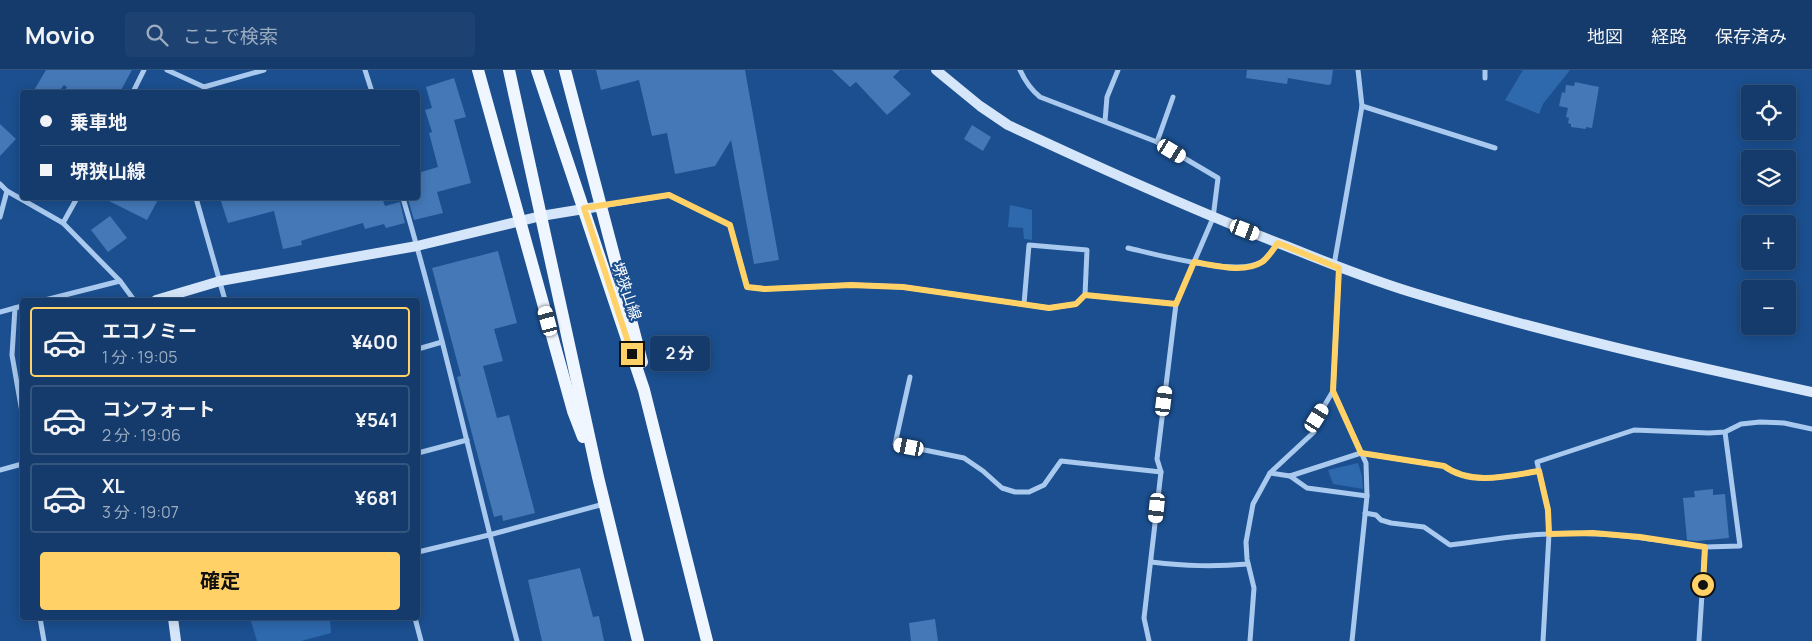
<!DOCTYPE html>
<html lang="ja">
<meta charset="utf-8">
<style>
:root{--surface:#143b6b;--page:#1d4271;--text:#f1f3f6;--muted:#9dadc1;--line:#33557e;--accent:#ffd166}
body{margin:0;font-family:Manrope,"Noto Sans JP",sans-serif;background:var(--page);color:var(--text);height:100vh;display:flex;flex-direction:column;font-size:19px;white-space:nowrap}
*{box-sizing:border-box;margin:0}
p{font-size:16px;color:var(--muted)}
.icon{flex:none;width:28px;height:28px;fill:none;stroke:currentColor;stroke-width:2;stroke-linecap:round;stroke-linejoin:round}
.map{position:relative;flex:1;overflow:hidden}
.side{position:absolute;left:20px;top:228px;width:400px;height:322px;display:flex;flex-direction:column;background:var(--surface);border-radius:5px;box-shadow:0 2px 12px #0003,0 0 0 1px var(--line)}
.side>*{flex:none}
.hud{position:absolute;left:20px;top:20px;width:400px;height:110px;border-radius:5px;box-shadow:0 2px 12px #0003,0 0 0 1px var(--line);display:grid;align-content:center;height:110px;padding:0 20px;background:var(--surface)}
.fabs{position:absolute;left:1741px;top:15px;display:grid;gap:10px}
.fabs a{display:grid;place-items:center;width:55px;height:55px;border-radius:5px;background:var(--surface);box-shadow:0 2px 12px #0003,0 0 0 1px var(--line);font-size:25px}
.end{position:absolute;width:22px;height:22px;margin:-11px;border:6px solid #ffd166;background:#111;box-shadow:0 0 0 2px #111}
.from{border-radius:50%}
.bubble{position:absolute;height:35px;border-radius:5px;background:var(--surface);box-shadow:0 2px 12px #0003,0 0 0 1px var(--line);font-size:16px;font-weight:700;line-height:35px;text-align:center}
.car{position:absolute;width:15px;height:30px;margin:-15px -8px;border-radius:6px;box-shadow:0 0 4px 1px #0007;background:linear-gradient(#fff 24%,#345 0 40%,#fff 0 76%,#345 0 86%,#fff 0)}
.hud b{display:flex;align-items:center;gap:18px;height:48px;font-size:19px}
.hud b+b{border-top:1px solid var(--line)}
.hud i{width:12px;height:12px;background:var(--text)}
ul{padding:9px 0 0;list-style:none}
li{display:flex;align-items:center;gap:15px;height:70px;margin:0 10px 8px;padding:0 10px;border:2px solid var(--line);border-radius:5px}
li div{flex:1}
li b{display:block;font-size:19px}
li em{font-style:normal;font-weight:700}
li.current{border-color:var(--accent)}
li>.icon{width:45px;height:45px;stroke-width:1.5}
.primary-button{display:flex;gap:10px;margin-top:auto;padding:10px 20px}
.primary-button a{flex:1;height:58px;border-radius:5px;background:var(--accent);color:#111;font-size:20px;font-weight:700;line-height:58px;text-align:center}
header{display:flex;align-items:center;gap:30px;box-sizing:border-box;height:70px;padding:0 25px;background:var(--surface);border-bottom:1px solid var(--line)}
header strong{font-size:24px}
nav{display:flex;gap:28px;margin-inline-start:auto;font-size:18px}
.search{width:350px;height:45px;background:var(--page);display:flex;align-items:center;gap:12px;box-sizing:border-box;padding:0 18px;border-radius:5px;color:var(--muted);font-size:19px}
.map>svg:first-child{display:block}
.green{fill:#2e69ad}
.building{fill:#4478b7}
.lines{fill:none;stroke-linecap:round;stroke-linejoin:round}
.street{stroke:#a9c9ee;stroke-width:5}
.secondary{stroke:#d6e6fa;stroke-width:10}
.primary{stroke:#f0f6ff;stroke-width:12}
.route{stroke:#ffd166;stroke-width:6}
.labels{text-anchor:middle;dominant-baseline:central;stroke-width:4.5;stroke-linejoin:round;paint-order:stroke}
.street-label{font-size:15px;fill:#fff;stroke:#1b4f8f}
</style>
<header>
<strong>Movio</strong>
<div class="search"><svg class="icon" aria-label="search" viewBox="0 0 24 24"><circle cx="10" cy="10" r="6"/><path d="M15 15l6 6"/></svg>ここで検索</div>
<nav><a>地図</a><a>経路</a><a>保存済み</a></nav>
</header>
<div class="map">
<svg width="1812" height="571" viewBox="0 0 1812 571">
<rect width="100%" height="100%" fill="#1b4f8f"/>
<g class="green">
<polygon points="1523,0 1570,0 1543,34 1539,44 1505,30"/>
<polygon points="1010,135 1032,140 1032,170 1024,169 1023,158 1008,157"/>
<polygon points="1358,393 1362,406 1363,419 1333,414 1328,400"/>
<polygon points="250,548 330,548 331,563 301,571 257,571"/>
</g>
<g class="building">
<polygon points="46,0 132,0 120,22 64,22 67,17 64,15 58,22 33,22"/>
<polygon points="596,0 745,0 779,190 754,194 731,70 715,96 675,104 667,63 652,66 639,10 601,20"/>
<polygon points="832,0 900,0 893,7 911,24 887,45 856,12 850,17"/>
<polygon points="1247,0 1333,0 1331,14 1328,15 1288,8 1287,14 1246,8"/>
<polygon points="454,8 466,47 454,50 471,113 437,122 443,143 414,150 408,129 418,128 418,103 438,97 429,63 432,62 425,40 432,38 426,17"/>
<polygon points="1575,12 1599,17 1592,58 1586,57 1586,59 1571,57 1571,54 1568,53 1569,48 1566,47 1568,38 1559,36 1562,22 1565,23 1566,15 1574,16"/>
<polygon points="0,54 16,69 0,86"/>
<polygon points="972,55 991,67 983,81 964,69"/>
<polygon points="103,128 159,128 147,150"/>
<polygon points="220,128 382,128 385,136 400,132 405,153 386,158 384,154 365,159 363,153 310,168 301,171 302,175 283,179 274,141 228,153"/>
<polygon points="110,146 127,168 108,182 91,160"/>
<polygon points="498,181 517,253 494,259 503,291 483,296 497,348 509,345 535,443 503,451 502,445 494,447 457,307 461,306 432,198"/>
<polygon points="1713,419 1713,425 1725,424 1729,468 1697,471 1687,470 1683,428 1695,427 1694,421"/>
<polygon points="580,498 593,547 599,546 604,571 542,571 528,510"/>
<polygon points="935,549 938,571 911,571 909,553"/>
</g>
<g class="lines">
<g class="street">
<polyline points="167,0 204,17 264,0"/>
<polyline points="365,0 372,22"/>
<polyline points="1485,0 1485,8"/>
<polyline points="133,22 144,0"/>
<polyline points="1362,36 1495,78"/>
<polyline points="1105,51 1107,27 1118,0"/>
<polyline points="1157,72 1173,27"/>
<polyline points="0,114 7,121 63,153 120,211 134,230"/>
<polyline points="196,128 225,230"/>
<path d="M403,128C446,274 478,424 517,571"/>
<path d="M602,136L669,125L730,155L747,217L765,219L851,215L903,217L1049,238L1076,234L1085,225L1176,234L1213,148L1218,108L1157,72L1040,27C1030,19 1025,11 1020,0"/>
<polyline points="0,147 7,121"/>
<polyline points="63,153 77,128"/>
<path d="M1128,178C1155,184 1241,208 1263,191C1269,187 1273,179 1278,173"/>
<polyline points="1334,195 1362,36 1358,0"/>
<polyline points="1339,198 1333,321 1366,393 1367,426 1352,571"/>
<polyline points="45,230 120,211"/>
<polyline points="1024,234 1029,175 1087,180 1085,225"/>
<polyline points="15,238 12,285 22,342"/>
<polyline points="0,242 22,236"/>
<polyline points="418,279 442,272"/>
<polyline points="910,307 895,374 964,388 983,401 1002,418 1015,422 1029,422 1044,415 1061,391 1161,402"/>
<polyline points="418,383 467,370"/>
<polyline points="0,400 22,394"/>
<path d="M1270,403L1290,406L1361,383L1444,396C1471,416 1508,406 1539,401"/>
<polyline points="1290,406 1307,418 1367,426"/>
<path d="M1365,443L1376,445L1381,450L1391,453L1424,457L1450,475C1483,471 1516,465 1549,464C1602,461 1653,469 1705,477"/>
<polyline points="418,482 489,465 604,434"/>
<path d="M1151,492C1187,496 1212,497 1248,494"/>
<polyline points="40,548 44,571"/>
<polyline points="415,548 421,571"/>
<polyline points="1149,571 1144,548 1161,402 1157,389 1176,234"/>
<polyline points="1250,571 1254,518 1247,489 1246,472 1253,434 1270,403 1314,362 1317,348 1333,321"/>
<polyline points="1543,571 1549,464 1548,440 1537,392 1634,360 1709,363 1725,362 1741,354 1760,352 1784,353 1812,359"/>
<polyline points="1699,571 1705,477 1740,476 1725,362"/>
</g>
<g class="secondary">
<path d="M936,0L980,36L1008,55C1100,98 1192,140 1286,176C1328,193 1371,210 1414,223C1545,263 1678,293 1812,322"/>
<polyline points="156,230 220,211 417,176 541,146 602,136"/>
<polyline points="173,548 176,571"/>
</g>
<g class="primary">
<polyline points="478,0 573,341 583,367"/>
<polyline points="509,0 598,407 638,571"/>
<polyline points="537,0 644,320 707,571"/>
<polyline points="565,0 642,292"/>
</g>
</g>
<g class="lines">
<path class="route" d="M632,284L584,138L669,125L730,155L747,217L765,219L851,215L903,217L1049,238L1076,234L1085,225L1176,234L1194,192C1214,195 1243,204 1262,192C1268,188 1273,179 1278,173L1339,198L1333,321L1361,383L1444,396C1471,416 1508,406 1539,401L1548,440L1549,464L1593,463L1640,467L1705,477L1703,515"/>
</g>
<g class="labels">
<g class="street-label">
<text transform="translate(627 221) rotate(71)">堺狭山線</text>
</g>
</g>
</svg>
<div class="fabs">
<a><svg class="icon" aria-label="locate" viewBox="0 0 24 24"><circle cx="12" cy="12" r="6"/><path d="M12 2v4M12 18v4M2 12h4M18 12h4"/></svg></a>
<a><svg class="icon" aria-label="layers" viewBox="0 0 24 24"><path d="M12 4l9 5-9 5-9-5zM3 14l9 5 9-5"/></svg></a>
<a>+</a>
<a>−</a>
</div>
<i class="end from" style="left:1703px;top:515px"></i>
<i class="end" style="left:632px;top:284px"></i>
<div class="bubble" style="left:650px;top:266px;width:60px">2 分</div>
<i class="car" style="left:1172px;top:81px;rotate:121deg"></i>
<i class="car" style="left:1245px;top:160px;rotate:111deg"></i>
<i class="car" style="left:548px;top:251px;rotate:345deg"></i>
<i class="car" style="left:1164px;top:331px;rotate:7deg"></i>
<i class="car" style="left:1317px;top:348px;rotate:32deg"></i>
<i class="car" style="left:909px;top:377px;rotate:281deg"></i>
<i class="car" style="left:1157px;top:438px;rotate:186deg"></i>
<div class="hud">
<b><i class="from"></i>乗車地</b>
<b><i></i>堺狭山線</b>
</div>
<section class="side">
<ul>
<li class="current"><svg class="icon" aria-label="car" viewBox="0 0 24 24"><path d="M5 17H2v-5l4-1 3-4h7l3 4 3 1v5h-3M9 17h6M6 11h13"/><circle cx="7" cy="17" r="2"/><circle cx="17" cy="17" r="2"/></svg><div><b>エコノミー</b><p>1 分 · 19:05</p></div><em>¥400</em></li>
<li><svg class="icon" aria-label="car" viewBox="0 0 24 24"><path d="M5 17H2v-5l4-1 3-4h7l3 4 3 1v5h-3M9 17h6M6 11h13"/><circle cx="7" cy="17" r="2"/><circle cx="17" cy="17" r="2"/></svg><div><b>コンフォート</b><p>2 分 · 19:06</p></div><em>¥541</em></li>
<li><svg class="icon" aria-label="car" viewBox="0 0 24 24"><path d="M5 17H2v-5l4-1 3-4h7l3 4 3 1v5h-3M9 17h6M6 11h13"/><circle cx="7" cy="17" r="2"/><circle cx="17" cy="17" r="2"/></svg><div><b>XL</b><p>3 分 · 19:07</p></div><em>¥681</em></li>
</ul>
<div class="primary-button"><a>確定</a></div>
</section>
</div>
